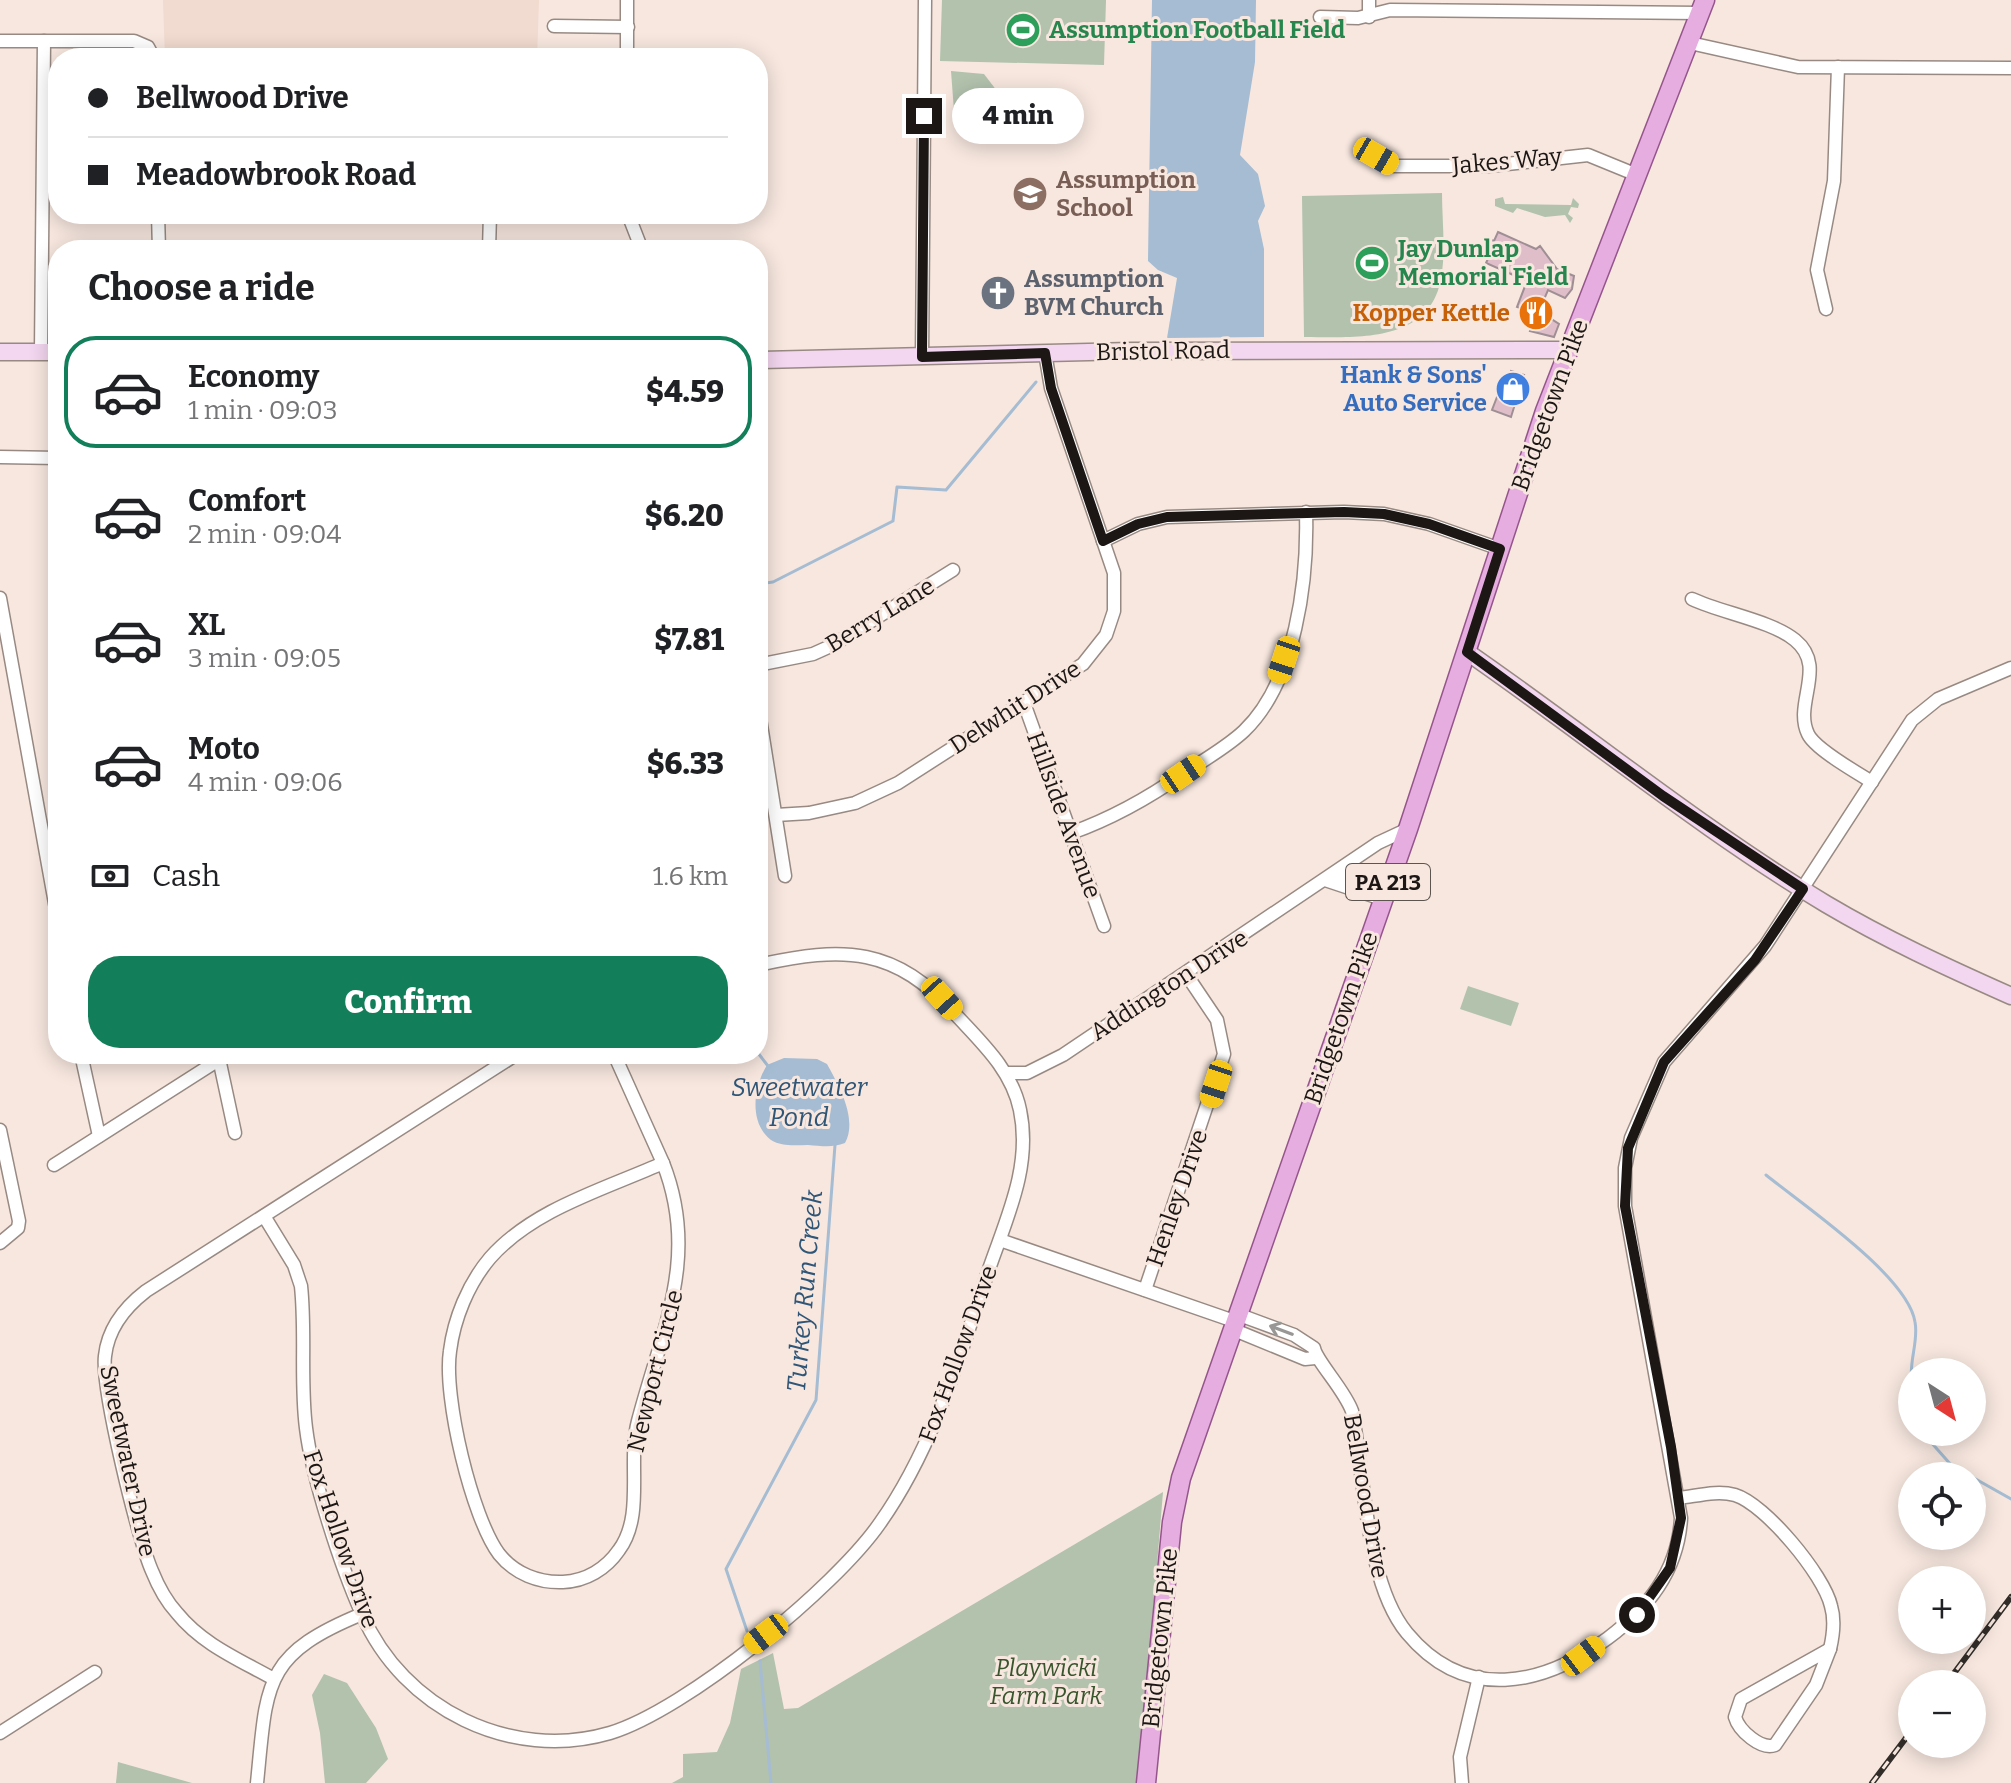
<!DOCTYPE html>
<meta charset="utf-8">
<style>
:root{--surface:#fff;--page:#f2f2f2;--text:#202124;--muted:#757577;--line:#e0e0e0;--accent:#137e5a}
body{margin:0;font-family:Bitter,serif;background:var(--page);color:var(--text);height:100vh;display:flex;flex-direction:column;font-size:30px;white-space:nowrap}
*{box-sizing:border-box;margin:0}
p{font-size:26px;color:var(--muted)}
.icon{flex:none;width:44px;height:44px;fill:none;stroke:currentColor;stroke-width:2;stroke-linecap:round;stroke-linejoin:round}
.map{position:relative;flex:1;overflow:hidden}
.panel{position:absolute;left:48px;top:240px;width:720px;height:824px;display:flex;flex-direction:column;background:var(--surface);border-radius:32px;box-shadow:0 4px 20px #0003}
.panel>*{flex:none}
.hud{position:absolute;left:48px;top:48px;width:720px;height:176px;border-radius:32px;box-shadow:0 4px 20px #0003;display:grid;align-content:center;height:176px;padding:0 40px;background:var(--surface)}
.needle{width:52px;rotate:144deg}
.buttons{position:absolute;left:1898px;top:1358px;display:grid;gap:16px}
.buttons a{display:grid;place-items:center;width:88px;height:88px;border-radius:50%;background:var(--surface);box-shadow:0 4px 20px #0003;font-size:40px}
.end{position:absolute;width:36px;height:36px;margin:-18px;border:10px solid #1c1714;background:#fff;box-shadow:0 0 0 4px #fff}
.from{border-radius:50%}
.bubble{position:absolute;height:56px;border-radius:28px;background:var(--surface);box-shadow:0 4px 20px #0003;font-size:26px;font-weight:800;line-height:56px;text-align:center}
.car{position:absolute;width:24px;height:48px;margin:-24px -12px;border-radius:10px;box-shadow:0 0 6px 2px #0007;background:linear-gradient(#f5c518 24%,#345 0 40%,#f5c518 0 76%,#345 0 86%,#f5c518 0)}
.hud b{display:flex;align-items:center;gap:28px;height:76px;font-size:30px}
.hud b+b{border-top:2px solid var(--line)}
.hud i{width:20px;height:20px;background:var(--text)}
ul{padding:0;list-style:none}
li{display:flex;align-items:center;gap:24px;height:112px;margin:0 16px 12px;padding:0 24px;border:4px solid transparent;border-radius:32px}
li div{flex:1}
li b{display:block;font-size:30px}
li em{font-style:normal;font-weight:800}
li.active{border-color:var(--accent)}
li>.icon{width:72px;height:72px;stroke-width:1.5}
h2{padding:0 40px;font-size:36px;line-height:96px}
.pay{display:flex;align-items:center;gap:20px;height:88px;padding:0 40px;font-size:30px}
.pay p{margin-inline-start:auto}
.button{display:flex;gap:16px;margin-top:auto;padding:16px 40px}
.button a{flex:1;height:92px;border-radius:32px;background:var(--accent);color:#fff;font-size:32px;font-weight:800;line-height:92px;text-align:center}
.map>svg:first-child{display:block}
.built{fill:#f1dacf}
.green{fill:#b2c2ad}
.water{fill:#a5bcd2}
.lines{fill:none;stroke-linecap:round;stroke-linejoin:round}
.stream{stroke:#a5bcd2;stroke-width:3}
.building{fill:#dfbeca;stroke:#9f8f95;stroke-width:2}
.minor-casing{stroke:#988a83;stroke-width:15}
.secondary-casing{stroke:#988a83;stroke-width:19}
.primary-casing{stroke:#95558c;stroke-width:21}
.minor{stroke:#fff;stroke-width:12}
.secondary{stroke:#f3d6f0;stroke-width:16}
.primary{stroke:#e6ade0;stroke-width:18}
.rail-casing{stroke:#332d29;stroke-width:6}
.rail{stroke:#f7e7df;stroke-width:3;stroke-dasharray:9;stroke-linecap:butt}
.oneway{stroke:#999795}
.route{stroke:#1c1714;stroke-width:10}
.labels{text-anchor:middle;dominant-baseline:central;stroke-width:6;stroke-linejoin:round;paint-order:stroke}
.shield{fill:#f7e7df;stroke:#5e5551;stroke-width:2}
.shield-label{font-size:22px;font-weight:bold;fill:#1c1714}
.leisure-label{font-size:24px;font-weight:bold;fill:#27864d;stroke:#f7e7df;text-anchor:start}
.street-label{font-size:24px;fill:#1c1714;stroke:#f7e7df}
.education-label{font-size:24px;font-weight:bold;fill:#785e54;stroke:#f7e7df;text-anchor:start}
.worship-label{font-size:24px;font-weight:bold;fill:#5b616d;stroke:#f7e7df;text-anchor:start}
.food-label{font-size:24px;font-weight:bold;fill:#c56008;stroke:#f7e7df;text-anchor:end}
.shop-label{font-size:24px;font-weight:bold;fill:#366cbe;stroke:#f7e7df;text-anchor:end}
.park-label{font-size:24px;font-style:italic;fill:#39552d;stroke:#f7e7df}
.water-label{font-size:26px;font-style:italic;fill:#2f5577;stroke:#f7e7df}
</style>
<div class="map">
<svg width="2011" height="1783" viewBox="0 0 2011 1783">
<rect width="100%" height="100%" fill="#f7e7df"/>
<polygon class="built" points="163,0 539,0 537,58 165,58"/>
<g class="green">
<polygon points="942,0 1106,0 1104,65 940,61"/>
<polygon points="951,71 984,74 997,91 993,117 958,115 954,111"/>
<path d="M1442,193C1442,223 1447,258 1439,287C1423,344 1350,337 1304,337L1302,196Z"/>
<polygon points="1503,197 1505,204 1571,205 1573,198 1579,204 1578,208 1571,207 1568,214 1573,218 1570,223 1565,215 1545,217 1517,208 1513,213 1495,206 1495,199"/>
<polygon points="1468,986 1519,1003 1511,1026 1460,1009"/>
<polygon points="1163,1492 1139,1783 672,1783 683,1777 683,1754 717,1752 730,1723 741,1669 773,1653 784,1709 798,1708"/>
<polygon points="324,1674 347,1683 376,1728 388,1759 366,1783 325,1783 320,1733 312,1695"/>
<polygon points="118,1762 192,1783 116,1783"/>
</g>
<g class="water">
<polygon points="1152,0 1256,0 1255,62 1240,155 1258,174 1265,206 1258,221 1264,249 1264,337 1167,338 1177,278 1158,270 1148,261"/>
<path d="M784,1058L817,1059L827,1064C839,1086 858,1119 845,1143C832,1148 822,1146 808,1145C796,1145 782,1147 771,1140C748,1122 754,1086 767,1065Z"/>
</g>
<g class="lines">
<g class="stream">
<polyline points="758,584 773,582 893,521 897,487 946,490 1036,382"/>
<polyline points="758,1053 768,1066"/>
<path d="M1766,1175C1803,1205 1908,1276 1915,1322C1919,1342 1908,1362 1912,1384"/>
<polyline points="1922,1432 1952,1466 1970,1476"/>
<polyline points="1972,1477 2011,1499"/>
<polyline points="747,1631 726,1569 816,1400 835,1145"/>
<polyline points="760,1661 771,1783"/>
</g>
</g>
<g class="building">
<polygon points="1498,232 1536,249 1540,246 1557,269 1574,276 1572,289 1565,298 1548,290 1539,311 1559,324 1554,337 1530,331 1532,326 1525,319 1528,311 1517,307 1527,281 1486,263 1490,254 1483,251 1488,239 1494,241"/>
<polygon points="1511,371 1524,375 1511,417 1492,410 1497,397 1504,398"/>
</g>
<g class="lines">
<defs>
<g id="minor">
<polyline points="627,0 627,58"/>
<polyline points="1369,0 1369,17"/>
<polyline points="1320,17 1358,18 1390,10 1700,13"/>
<polyline points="554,26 628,27"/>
<polyline points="0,41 134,41 148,47 154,58"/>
<polyline points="1690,43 1798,67 2011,68"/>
<polyline points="1376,156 1394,166 1489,166 1588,155 1637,175"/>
<polyline points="158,214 159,250"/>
<polyline points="628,214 642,250"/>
<polyline points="489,250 490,214"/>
<polyline points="1826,309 1817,270 1834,181 1838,67"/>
<polyline points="41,352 44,41"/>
<polyline points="922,357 925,0"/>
<polyline points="0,457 58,458"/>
<polyline points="1103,541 1138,524 1167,517 1344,512 1384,514 1429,524 1500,549"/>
<polyline points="0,598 58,920"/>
<path d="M1692,599C1722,613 1772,621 1795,640C1828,667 1793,703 1808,734C1815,749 1856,772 1872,782"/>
<polyline points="758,665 813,654 833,645 953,570"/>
<polyline points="1024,703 1104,926"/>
<polyline points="758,706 785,876"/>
<polyline points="776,815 809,813 855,803 898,783 1083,664 1106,635 1114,611 1114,573 1051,388 1045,353"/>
<path d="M1071,833C1113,818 1147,799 1184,773C1204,760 1227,747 1244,731C1296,681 1308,580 1306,512"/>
<polyline points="1336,877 1348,874 1386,888"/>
<polyline points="1325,880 1382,899"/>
<polyline points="81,1054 99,1136"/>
<polyline points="218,1054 235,1133"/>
<polyline points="614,1054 663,1163"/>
<polyline points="1006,1073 1027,1073 1063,1055 1378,843 1408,829"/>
<polyline points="0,1130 19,1221 18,1228 0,1243"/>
<path d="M663,1163C700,1257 662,1329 638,1421C627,1462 645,1515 619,1550C606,1569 586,1581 563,1582C539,1583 515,1574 499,1554C472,1518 443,1397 450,1351C454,1319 468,1284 490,1258C533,1209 605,1189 663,1163Z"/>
<polyline points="54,1165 228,1054"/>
<path d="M264,1216L294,1265L301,1286C306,1333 300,1381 306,1428C312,1478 341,1567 362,1614C403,1709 511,1762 610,1733C686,1710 835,1588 880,1523C933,1448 959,1358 988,1272C1006,1219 1032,1167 1020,1110C1012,1071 983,1044 957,1016C895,946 844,946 758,965"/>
<polyline points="1000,1240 1234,1321"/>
<polyline points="1145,1290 1224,1054 1217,1020 1186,974"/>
<path d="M1237,1314L1294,1335L1314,1348C1316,1361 1344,1389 1352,1411C1365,1476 1365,1582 1407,1633C1465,1703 1543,1686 1608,1638C1648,1608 1678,1571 1681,1518L1625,1206V1168L1631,1138L1664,1062L1765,946L1912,720L1938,699L2011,668"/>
<polyline points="1232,1329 1305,1359 1315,1358"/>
<path d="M1679,1498C1697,1496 1717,1490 1735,1495C1765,1504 1824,1575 1831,1606C1835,1619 1833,1636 1830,1649"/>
<path d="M1830,1649L1816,1685L1775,1745C1761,1750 1739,1731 1735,1717L1741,1699Z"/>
<path d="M272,1678C238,1659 202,1644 177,1613C166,1601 158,1586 152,1571C138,1540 101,1387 105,1356C108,1328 124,1308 146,1291L517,1054"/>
<polyline points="0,1733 95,1672"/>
<path d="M257,1783C267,1684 262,1655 362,1614"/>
<polyline points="1462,1783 1460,1757 1479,1677"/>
</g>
<g id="secondary">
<polyline points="0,352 58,352"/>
<polyline points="758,360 1130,351 1568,350"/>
<path d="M1467,652C1587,735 1700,828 1826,904C1885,939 1948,968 2011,996"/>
</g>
<polyline id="primary" points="1146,1783 1172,1522 1181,1478 1408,829 1545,411 1705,0"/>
</defs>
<use href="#minor" class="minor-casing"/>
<use href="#secondary" class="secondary-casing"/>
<use href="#primary" class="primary-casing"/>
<use href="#minor" class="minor"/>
<use href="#secondary" class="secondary"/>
<use href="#primary" class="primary"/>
<defs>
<g id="rail">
<polyline points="1946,1684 2011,1597"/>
<polyline points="1872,1783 1912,1730"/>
</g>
</defs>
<use href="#rail" class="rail-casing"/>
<use href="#rail" class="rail"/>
</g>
<defs><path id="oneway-shaft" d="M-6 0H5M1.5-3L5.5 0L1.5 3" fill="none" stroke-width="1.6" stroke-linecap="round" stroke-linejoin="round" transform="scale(2)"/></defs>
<use class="oneway" href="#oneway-shaft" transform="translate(1281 1330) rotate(-159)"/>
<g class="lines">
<polyline class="route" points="924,116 922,357 1045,353 1051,388 1103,541 1138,524 1167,517 1344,512 1384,514 1429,524 1500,549 1467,652 1663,796 1803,889 1755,960 1664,1062 1628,1148 1625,1206 1671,1447 1681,1518 1670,1568 1637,1615"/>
</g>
<defs>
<symbol id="stadium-disc" viewBox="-11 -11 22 22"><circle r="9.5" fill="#2e9e5b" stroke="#f7e7df"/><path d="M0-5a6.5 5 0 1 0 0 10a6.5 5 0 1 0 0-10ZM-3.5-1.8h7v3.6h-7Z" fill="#fff"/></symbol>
<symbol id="school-disc" viewBox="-11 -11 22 22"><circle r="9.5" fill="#8d6e63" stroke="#f7e7df"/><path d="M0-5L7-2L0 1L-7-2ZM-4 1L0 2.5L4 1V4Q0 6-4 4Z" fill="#fff"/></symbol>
<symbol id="church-disc" viewBox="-11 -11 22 22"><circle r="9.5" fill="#6b7280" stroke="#f7e7df"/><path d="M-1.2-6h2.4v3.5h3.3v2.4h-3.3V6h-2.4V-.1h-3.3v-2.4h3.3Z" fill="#fff"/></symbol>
<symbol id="restaurant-disc" viewBox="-11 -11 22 22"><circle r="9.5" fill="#e8710a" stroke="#f7e7df"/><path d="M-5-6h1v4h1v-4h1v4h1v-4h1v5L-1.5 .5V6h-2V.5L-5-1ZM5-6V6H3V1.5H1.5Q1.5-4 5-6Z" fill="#fff"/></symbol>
<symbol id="shop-disc" viewBox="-11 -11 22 22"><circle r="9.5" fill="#3f7fe0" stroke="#f7e7df"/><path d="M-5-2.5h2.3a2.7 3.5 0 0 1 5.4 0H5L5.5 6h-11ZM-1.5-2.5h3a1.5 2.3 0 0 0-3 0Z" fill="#fff"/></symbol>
</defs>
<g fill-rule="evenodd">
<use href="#stadium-disc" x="1003" y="10" width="40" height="40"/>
<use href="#school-disc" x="1010" y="174" width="40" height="40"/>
<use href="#stadium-disc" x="1352" y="243" width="40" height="40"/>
<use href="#church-disc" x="978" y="273" width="40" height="40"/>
<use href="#restaurant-disc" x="1516" y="293" width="40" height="40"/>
<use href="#shop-disc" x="1493" y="369" width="40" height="40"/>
</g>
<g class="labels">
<rect class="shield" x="1346" y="864" width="84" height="36" rx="6"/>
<g class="shield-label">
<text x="1388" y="882">PA 213</text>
</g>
<g class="leisure-label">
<text x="1049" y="30">Assumption Football Field</text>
<text x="1398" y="249">Jay Dunlap<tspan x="1398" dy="28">Memorial Field</tspan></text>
</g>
<g class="street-label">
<text transform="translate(1507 161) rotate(-5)">Jakes Way</text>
<text transform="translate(1163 351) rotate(-1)">Bristol Road</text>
<text transform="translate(1550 405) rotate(-70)">Bridgetown Pike</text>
<text transform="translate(880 615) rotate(-31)">Berry Lane</text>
<text transform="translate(1015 707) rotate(-33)">Delwhit Drive</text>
<text transform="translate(1064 815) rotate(70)">Hillside Avenue</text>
<text transform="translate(1169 985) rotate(-33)">Addington Drive</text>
<text transform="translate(1341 1018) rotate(-71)">Bridgetown Pike</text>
<text transform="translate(1177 1198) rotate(-71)">Henley Drive</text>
<text transform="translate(958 1354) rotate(-70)">Fox Hollow Drive</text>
<text transform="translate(655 1371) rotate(-76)">Newport Circle</text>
<text transform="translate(128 1461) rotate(78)">Sweetwater Drive</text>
<text transform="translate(1366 1496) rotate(80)">Bellwood Drive</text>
<text transform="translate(341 1539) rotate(71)">Fox Hollow Drive</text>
<text transform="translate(1160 1638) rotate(-84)">Bridgetown Pike</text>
</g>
<g class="education-label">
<text x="1056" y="180">Assumption<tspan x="1056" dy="28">School</tspan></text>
</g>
<g class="worship-label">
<text x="1024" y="279">Assumption<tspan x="1024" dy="28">BVM Church</tspan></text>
</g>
<g class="food-label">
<text x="1510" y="313">Kopper Kettle</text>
</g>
<g class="shop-label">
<text x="1487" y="375">Hank &amp; Sons'<tspan x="1487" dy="28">Auto Service</tspan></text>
</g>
<g class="park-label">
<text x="1046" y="1668">Playwicki<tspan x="1046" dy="28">Farm Park</tspan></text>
</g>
<g class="water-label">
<text x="799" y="1087">Sweetwater<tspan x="799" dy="30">Pond</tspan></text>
<text transform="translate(805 1291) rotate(-85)">Turkey Run Creek</text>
</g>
</g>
</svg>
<div class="buttons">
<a><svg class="needle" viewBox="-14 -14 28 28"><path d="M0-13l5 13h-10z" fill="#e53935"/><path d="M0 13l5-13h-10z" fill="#757577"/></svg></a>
<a><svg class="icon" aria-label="locate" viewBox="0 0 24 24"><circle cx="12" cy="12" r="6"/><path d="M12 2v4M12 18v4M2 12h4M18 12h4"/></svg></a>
<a>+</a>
<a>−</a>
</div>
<i class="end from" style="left:1637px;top:1615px"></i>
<i class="end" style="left:924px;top:116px"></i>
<div class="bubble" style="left:952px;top:88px;width:132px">4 min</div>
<i class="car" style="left:1376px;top:156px;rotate:120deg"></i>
<i class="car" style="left:1284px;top:660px;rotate:198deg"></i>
<i class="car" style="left:1183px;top:774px;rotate:56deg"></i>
<i class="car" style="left:942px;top:998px;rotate:138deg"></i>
<i class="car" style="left:1216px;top:1084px;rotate:198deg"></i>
<i class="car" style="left:766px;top:1634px;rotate:233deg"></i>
<i class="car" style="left:1583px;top:1656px;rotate:53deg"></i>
<div class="hud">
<b><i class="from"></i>Bellwood Drive</b>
<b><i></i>Meadowbrook Road</b>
</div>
<section class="panel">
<h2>Choose a ride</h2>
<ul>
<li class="active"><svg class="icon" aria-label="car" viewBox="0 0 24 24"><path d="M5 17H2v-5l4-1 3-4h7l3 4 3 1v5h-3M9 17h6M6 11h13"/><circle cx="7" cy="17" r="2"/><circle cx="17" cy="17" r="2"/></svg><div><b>Economy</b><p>1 min · 09:03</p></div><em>$4.59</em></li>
<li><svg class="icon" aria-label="car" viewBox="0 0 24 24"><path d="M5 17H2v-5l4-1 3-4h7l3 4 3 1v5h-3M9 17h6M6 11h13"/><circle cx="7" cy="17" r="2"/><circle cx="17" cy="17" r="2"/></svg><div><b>Comfort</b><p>2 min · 09:04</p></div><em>$6.20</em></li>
<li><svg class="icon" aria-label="car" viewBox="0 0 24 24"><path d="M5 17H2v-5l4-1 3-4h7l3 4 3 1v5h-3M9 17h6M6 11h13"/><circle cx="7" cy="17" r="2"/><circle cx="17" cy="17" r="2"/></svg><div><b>XL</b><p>3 min · 09:05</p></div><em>$7.81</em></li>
<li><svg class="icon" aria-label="car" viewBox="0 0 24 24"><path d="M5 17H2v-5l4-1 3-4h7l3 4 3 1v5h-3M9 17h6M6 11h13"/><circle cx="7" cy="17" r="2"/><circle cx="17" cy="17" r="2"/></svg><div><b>Moto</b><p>4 min · 09:06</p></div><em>$6.33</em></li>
</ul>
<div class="pay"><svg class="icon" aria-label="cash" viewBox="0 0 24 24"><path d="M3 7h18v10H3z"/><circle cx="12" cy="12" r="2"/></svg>Cash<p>1.6 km</p></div>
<div class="button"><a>Confirm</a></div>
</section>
</div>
